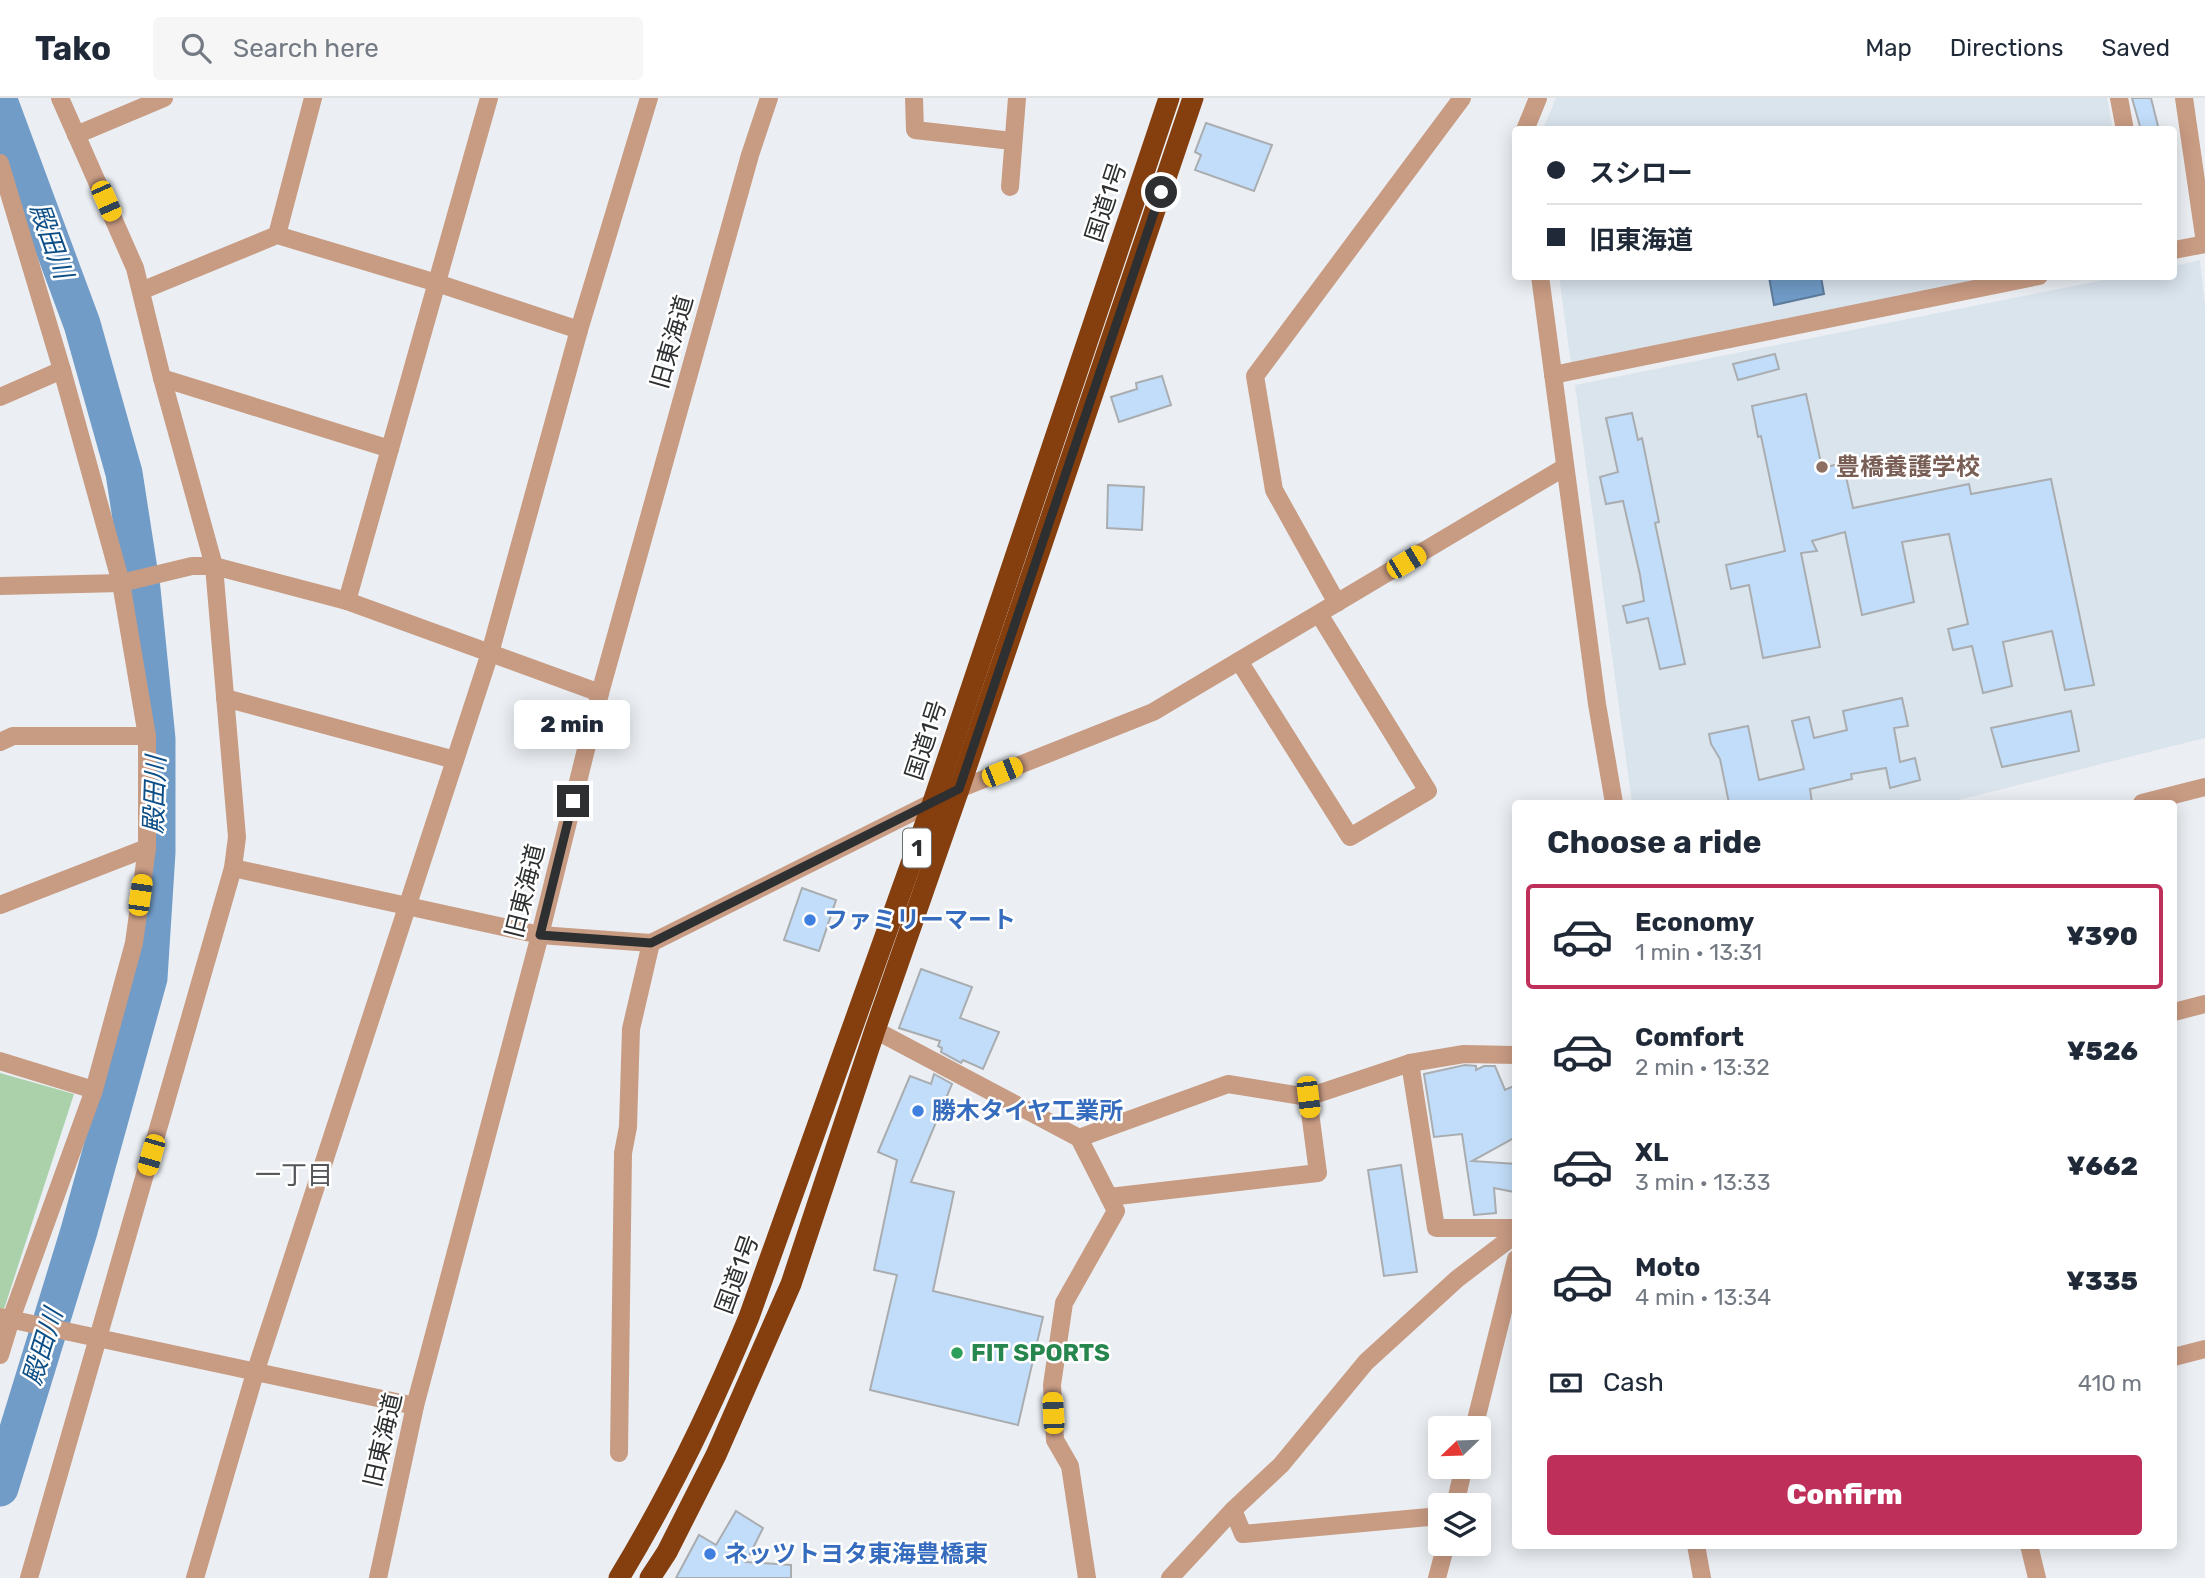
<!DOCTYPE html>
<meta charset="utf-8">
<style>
:root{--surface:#fff;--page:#f6f6f7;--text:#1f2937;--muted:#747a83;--line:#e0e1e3;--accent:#be305a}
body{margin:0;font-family:Rubik,"Noto Sans JP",sans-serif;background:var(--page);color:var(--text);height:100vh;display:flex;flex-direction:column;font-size:26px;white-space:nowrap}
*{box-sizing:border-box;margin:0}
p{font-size:23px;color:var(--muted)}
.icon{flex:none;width:38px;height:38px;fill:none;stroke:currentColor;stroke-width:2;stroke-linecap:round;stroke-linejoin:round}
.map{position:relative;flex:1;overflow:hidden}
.side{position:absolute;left:1512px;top:702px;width:665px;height:749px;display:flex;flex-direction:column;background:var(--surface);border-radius:7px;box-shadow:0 4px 18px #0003}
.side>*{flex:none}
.top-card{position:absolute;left:1512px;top:28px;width:665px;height:154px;border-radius:7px;box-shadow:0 4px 18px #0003;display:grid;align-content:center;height:154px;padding:0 35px;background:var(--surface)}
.needle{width:46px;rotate:247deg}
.fabs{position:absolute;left:1428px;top:1318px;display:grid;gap:14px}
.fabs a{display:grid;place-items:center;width:63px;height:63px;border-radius:7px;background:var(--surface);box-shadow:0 4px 18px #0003;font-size:35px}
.end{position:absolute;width:32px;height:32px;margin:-16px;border:9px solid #2d2f30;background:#fff;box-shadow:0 0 0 4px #fff}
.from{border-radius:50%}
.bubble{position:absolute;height:49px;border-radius:7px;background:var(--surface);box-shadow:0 4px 18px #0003;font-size:23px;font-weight:800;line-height:49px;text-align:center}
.car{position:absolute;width:21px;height:42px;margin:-21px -10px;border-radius:9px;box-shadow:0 0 5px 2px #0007;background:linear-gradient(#f5c518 24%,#345 0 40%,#f5c518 0 76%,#345 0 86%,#f5c518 0)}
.top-card b{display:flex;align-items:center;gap:24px;height:66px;font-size:26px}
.top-card b+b{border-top:2px solid var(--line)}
.top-card i{width:18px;height:18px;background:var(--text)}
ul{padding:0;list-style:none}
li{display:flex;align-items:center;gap:21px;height:105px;margin:0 14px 10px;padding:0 21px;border:4px solid transparent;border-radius:7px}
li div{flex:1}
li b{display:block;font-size:26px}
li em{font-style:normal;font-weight:800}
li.active{border-color:var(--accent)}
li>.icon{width:63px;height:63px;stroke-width:1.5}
h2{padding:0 35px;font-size:32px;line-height:84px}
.pay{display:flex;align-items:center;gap:18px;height:77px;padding:0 35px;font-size:26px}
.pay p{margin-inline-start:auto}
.button{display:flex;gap:14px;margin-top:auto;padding:14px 35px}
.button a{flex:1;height:80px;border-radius:7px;background:var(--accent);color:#fff;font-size:28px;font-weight:800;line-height:80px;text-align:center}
header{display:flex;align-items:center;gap:42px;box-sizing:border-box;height:98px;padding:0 35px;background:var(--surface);border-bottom:2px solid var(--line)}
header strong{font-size:33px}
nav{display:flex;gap:38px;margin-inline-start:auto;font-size:24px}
.search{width:490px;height:63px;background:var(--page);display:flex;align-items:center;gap:18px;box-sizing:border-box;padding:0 24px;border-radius:7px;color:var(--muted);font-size:26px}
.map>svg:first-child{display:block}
.built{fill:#dae4ed}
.green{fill:#aad1aa}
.water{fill:#719cc8;stroke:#5d7b9a;stroke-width:2}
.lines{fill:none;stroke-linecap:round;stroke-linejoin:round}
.river{stroke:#719cc8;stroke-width:37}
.building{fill:#c2ddf9;stroke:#a9adb0;stroke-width:2}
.minor{stroke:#c89b83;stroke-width:18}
.highway{stroke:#853e0d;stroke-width:21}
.route{stroke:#2d2f30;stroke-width:9}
.education-dot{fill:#8d6e63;stroke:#fff;stroke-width:2.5}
.shop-dot{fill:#3f7fe0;stroke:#fff;stroke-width:2.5}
.leisure-dot{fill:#2e9e5b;stroke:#fff;stroke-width:2.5}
.labels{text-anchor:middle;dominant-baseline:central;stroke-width:5;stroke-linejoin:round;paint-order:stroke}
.shield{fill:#fff;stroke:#6c6d6e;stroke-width:2}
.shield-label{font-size:23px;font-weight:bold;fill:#2d2f30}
.street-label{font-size:24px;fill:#2d2f30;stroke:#fff}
.education-label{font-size:24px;font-weight:bold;fill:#785e54;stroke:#fff;text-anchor:start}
.shop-label{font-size:24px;font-weight:bold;fill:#366cbe;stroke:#fff;text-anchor:start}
.leisure-label{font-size:24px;font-weight:bold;fill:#27864d;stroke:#fff;text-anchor:start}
.water-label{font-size:26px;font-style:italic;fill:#0d4f86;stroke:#fff}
.neighbourhood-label{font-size:26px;fill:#54575a;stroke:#fff}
</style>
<header>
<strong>Tako</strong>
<div class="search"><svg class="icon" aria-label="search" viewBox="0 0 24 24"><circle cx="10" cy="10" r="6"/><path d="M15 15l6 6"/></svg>Search here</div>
<nav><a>Map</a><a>Directions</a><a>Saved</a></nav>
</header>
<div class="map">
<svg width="2205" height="1480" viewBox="0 0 2205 1480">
<rect width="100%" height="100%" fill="#ebeff3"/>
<g class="built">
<polygon points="1556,0 2107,0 2113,31 1543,31"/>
<polygon points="2200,162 2205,207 2205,640 1946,705 1632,705 1575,287 2119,179 2174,178 2174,168"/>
<polygon points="1559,178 1992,179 1571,266"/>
</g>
<polygon class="green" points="0,975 74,996 4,1211 0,1210"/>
<polygon class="water" points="1769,179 1821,179 1824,196 1774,207"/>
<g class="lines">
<polyline class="river" points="0,5 82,226 124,375 142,491 157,641 157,754 149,880 79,1133 0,1390"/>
</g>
<g class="building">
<polygon points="2132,0 2151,0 2159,32 2141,32"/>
<polygon points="1206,25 1272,47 1254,93 1195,72 1201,57 1195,54"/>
<polygon points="1775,256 1779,271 1738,282 1733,266"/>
<polygon points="1162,278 1171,307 1119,324 1111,299 1137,291 1136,285"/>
<polygon points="1806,296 1822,370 1843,365 1853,410 1969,386 1971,396 2051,381 2094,587 2065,592 2052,533 2003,544 2012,588 1983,595 1972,548 1953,552 1948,531 1968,526 1949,436 1902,444 1914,504 1862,517 1845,434 1812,443 1817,453 1801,455 1820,549 1763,560 1749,487 1731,491 1726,467 1785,453 1761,338 1758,339 1752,308"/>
<polygon points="1632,315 1638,342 1642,340 1659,424 1655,425 1685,566 1660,571 1648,520 1627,525 1623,508 1644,503 1640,477 1623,403 1606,406 1600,379 1618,374 1606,320"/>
<polygon points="1108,387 1144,389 1142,432 1107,430"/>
<polygon points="1902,600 1908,628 1894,630 1900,664 1915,660 1920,682 1890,690 1886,670 1851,676 1852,681 1810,691 1812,705 1729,705 1720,661 1711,646 1709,636 1748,628 1759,682 1804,671 1792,623 1809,619 1814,640 1847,632 1843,613"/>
<polygon points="2071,613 2079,653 2002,669 1991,630"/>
<polygon points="802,790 836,802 819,853 784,842"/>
<polygon points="921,871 972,889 960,920 999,934 983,971 963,962 961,965 941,954 942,950 938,948 940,943 899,930"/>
<polygon points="1465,967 1476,968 1476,972 1484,968 1495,968 1505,992 1516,987 1516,1039 1472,1063 1516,1066 1514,1094 1494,1090 1496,1115 1474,1117 1462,1036 1434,1039 1424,976"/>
<polygon points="934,976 952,986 911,1084 954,1094 933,1193 1043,1219 1018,1327 870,1292 897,1177 874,1172 897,1062 878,1054 910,978 931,986"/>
<polygon points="1401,1067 1417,1174 1384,1178 1368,1072"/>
<polygon points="736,1413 763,1430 746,1464 791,1467 791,1480 676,1480 699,1437 716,1447"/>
</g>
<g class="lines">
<g class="minor">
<polyline points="914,0 915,32 1012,43"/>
<polyline points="2119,0 2125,32"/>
<polyline points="2184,0 2205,145"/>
<polyline points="1525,32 1538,0"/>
<polyline points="76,37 164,0"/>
<polyline points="0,65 62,272 121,485 147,638 147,750 134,845 94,992 11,1221 0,1257"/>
<polyline points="1010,89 1017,0"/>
<polyline points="277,137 313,0"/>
<polyline points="2174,152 2205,146"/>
<polyline points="1540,178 1597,606 1614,705"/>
<polyline points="141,193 277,137 437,185 579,232"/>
<polyline points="1553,277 2039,178"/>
<polyline points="162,280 390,351"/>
<polyline points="0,299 62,272"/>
<polyline points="0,488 121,485 192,468 214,468 347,503 600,595"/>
<polyline points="347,503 489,0"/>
<polyline points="1337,505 1274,392 1255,278 1462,0"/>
<polyline points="1239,563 1350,739 1428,693 1319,516"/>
<polyline points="225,600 455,662"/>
<polyline points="0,644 13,638 147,638"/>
<polyline points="2142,705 2205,689"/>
<polyline points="233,770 540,837 651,845 959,691 1153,614 1565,369"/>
<polyline points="0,807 147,750"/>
<polyline points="2174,914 2205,906"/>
<polyline points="875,932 1079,1040 1228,986 1308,999 1410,965 1464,956 1516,957"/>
<polyline points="0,963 94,992"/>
<polyline points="1410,965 1436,1130 1516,1130"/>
<polyline points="1079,1040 1109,1099 1318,1075 1308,999"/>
<polyline points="0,1219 415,1308"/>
<polyline points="2174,1259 2205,1251"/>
<polyline points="1474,1330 1516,1161"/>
<polyline points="619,1355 623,1055 628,1029 631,931 651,845"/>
<polyline points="1455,1407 1464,1368"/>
<polyline points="1233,1412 1243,1436 1440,1418"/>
<polyline points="1696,1447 1702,1480"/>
<polyline points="2029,1447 2037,1480"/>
<polyline points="29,1480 233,770 237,739 214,468 162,280 135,170 60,0"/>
<polyline points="195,1480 255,1275 490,555 579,232 649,0"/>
<polyline points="378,1480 415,1308 540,837 600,595 750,57 769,0"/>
<polyline points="1087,1480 1070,1368 1055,1342 1052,1287 1064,1205 1116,1113 1109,1099"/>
<polyline points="1170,1480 1233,1412 1281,1367 1366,1264 1457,1181 1516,1136"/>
<polyline points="1437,1480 1446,1446"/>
</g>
<g class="highway">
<path d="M619,1480C670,1396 712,1309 749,1219L933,704L1169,0"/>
<polyline points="650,1480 667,1454 716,1357 791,1186 875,932 959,691 1193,0"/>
</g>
</g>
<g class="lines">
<polyline class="route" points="573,703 540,837 651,845 959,691 1161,94"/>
</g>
<circle class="education-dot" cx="1822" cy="369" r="7"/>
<g class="shop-dot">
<circle cx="810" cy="822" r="7"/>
<circle cx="918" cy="1013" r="7"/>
<circle cx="710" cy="1456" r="7"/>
</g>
<circle class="leisure-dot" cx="957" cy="1255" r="7"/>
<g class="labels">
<rect class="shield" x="903" y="730.5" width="28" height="39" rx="5"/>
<g class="shield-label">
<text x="917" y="750">1</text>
</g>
<g class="street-label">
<text transform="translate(1106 104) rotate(-72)">国道1号</text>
<text transform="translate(672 244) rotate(-74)">旧東海道</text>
<text transform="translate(926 642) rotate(-72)">国道1号</text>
<text transform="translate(525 793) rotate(-76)">旧東海道</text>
<text transform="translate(737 1176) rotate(-70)">国道1号</text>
<text transform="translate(383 1342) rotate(-77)">旧東海道</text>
</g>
<g class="education-label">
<text x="1836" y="369">豊橋養護学校</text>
</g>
<g class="shop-label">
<text x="824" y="822">ファミリーマート</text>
<text x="932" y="1013">勝木タイヤ工業所</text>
<text x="724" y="1456">ネッツトヨタ東海豊橋東</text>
</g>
<g class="leisure-label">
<text x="971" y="1255">FIT SPORTS</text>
</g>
<g class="water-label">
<text transform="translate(51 143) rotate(70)">殿田川</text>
<text transform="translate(155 697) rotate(-88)">殿田川</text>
<text transform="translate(43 1249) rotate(-73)">殿田川</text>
</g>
<g class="neighbourhood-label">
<text x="294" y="1077">一丁目</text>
</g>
</g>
</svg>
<div class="fabs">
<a><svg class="needle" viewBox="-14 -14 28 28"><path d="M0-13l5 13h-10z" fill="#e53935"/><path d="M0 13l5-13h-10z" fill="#747a83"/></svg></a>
<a><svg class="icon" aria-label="layers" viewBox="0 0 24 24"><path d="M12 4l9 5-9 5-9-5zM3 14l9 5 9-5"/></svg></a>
</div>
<i class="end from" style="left:1161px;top:94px"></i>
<i class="end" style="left:573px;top:703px"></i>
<div class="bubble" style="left:514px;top:602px;width:116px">2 min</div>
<i class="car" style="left:106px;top:103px;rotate:156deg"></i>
<i class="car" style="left:1406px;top:464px;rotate:59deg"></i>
<i class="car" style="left:1002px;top:674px;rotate:68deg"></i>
<i class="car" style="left:140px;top:797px;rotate:8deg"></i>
<i class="car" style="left:1308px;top:999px;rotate:173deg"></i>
<i class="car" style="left:151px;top:1057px;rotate:196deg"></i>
<i class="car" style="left:1053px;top:1315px;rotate:357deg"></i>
<div class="top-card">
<b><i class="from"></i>スシロー</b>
<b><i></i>旧東海道</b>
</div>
<section class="side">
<h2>Choose a ride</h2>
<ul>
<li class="active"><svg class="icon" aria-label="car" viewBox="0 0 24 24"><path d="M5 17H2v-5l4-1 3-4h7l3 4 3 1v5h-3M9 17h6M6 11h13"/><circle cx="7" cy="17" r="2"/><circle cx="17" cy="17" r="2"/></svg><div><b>Economy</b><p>1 min · 13:31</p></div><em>¥390</em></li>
<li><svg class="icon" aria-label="car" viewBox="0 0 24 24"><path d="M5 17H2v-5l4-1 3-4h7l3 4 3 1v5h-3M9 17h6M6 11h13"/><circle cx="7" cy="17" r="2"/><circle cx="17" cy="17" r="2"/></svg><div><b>Comfort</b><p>2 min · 13:32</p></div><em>¥526</em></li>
<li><svg class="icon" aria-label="car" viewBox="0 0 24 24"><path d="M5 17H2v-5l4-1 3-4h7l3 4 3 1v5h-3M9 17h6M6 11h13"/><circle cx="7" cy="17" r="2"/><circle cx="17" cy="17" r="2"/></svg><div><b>XL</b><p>3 min · 13:33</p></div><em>¥662</em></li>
<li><svg class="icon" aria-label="car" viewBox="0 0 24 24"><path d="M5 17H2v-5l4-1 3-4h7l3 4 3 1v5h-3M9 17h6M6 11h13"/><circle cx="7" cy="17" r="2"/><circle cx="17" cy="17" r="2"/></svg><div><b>Moto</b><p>4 min · 13:34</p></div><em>¥335</em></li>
</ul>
<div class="pay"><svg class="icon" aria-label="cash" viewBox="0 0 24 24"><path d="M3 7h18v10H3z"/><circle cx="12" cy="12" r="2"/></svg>Cash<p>410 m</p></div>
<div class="button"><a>Confirm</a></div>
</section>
</div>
